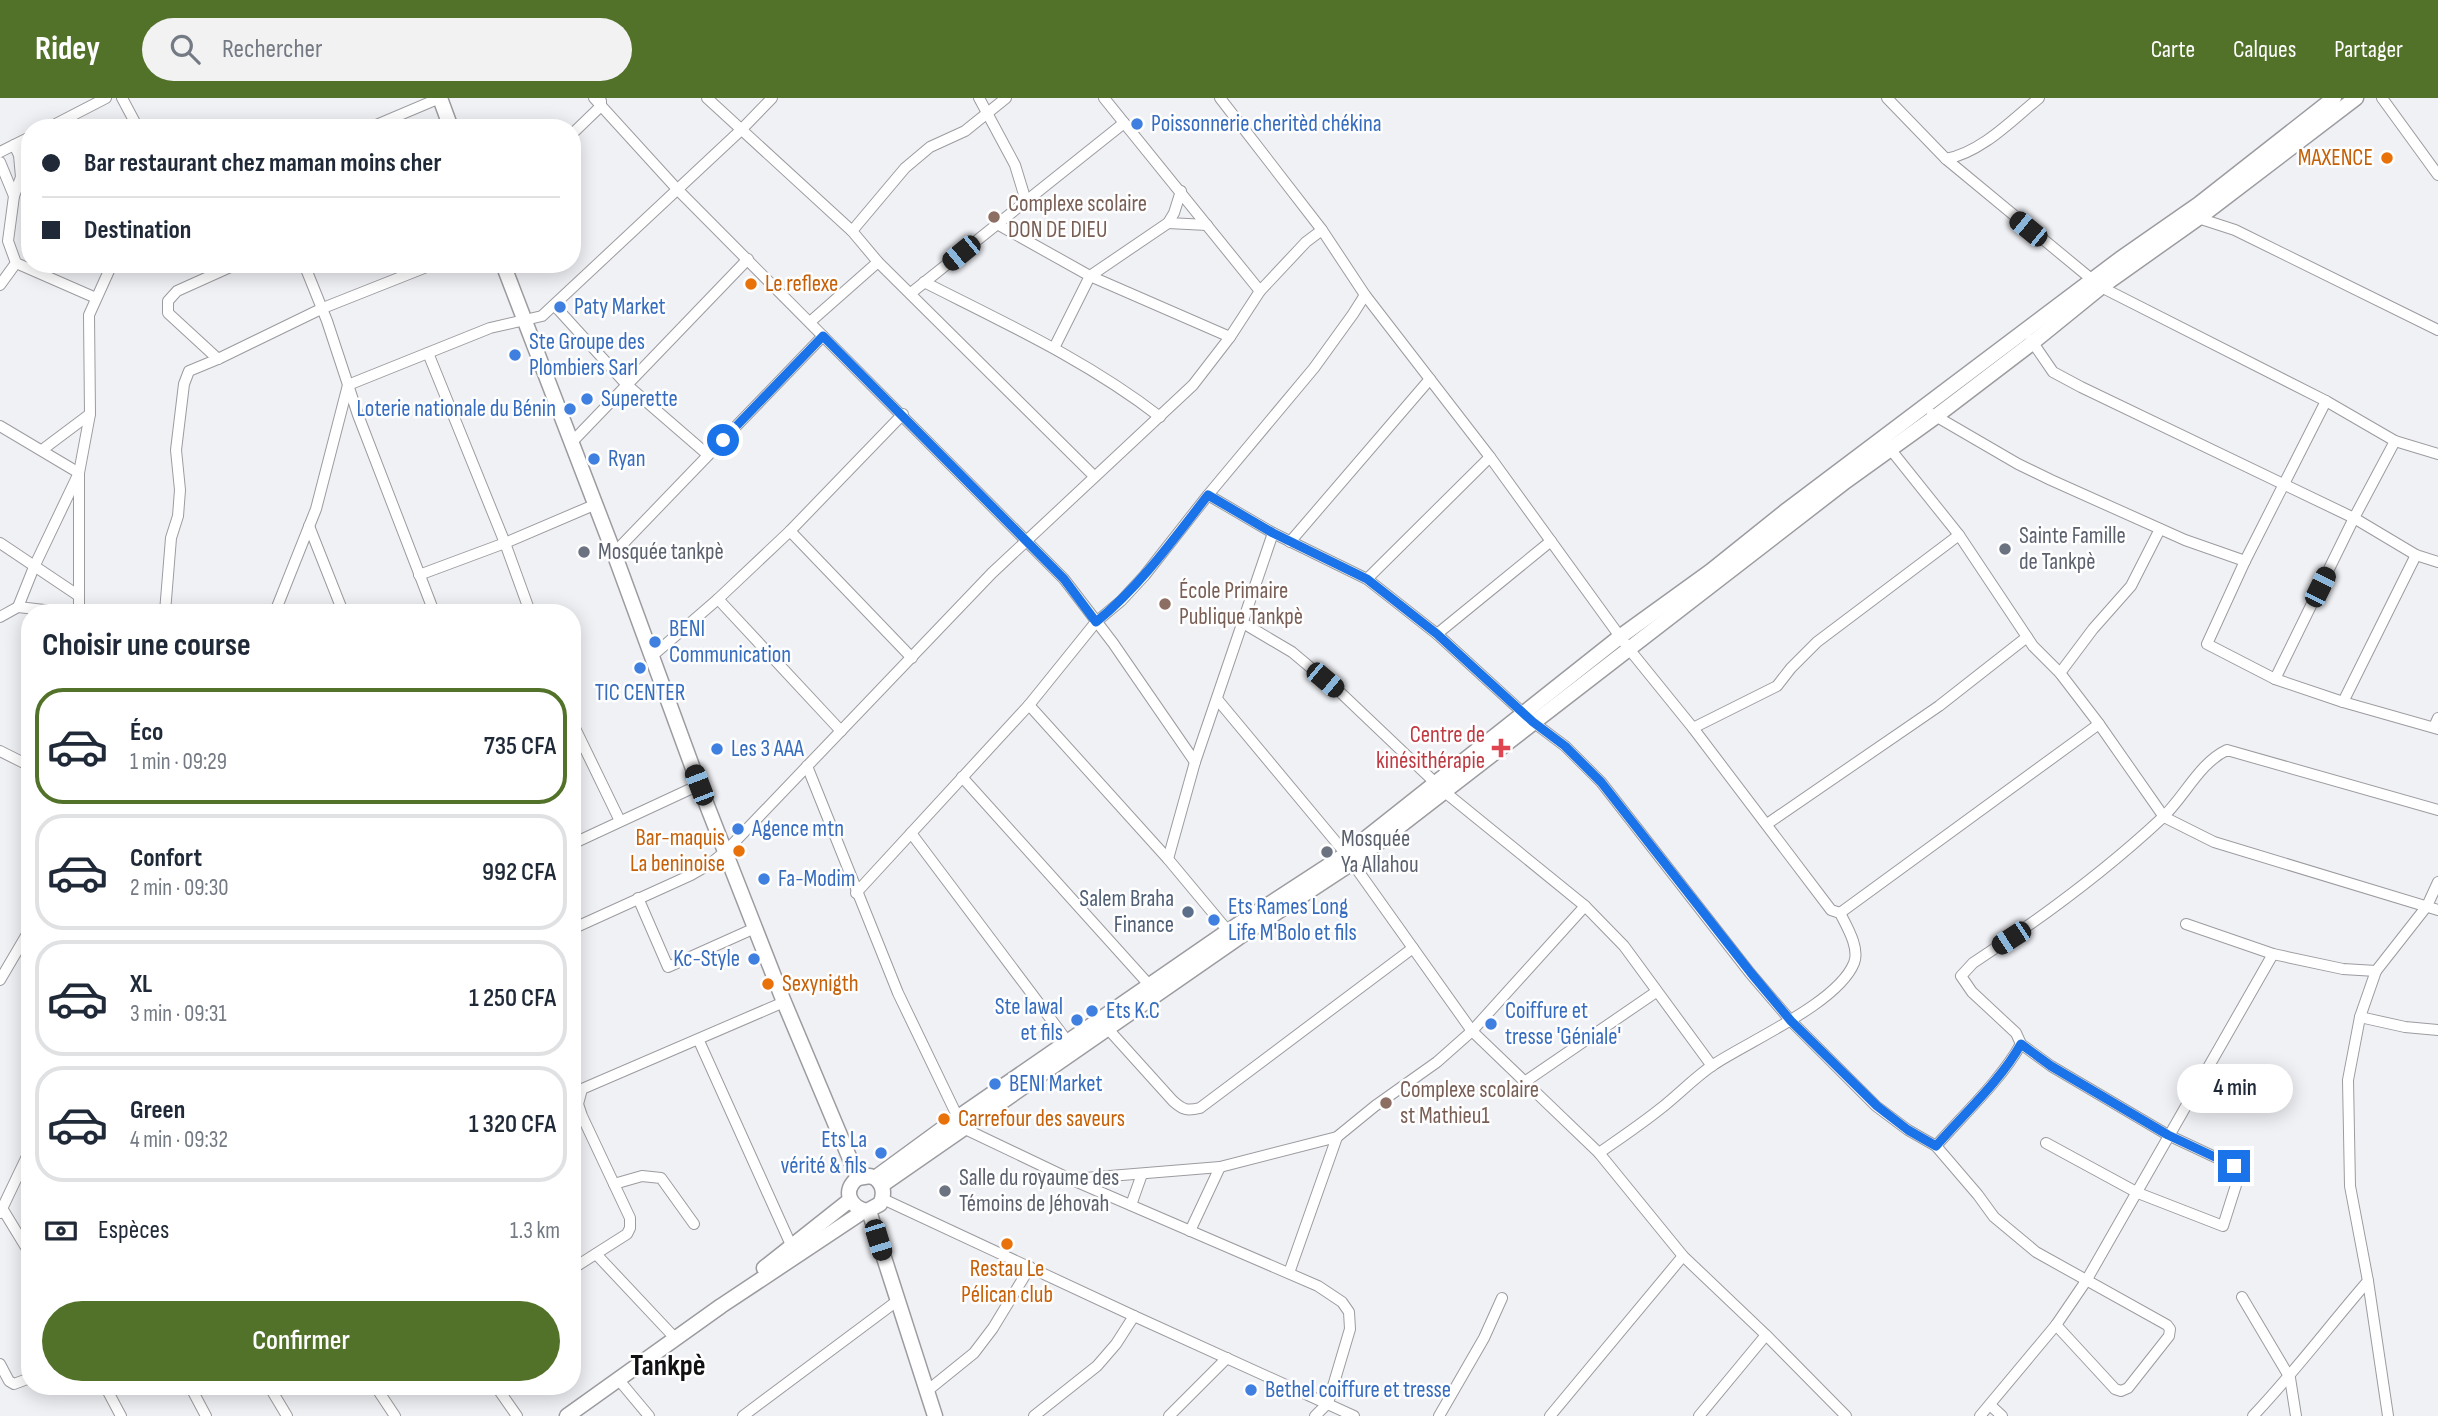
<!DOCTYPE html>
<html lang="fr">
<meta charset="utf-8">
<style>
:root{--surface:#fff;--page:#f2f2f3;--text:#1f2937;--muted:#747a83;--line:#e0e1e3;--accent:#527229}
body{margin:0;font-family:"Sofia Sans Condensed",sans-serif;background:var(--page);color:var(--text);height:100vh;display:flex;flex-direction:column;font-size:26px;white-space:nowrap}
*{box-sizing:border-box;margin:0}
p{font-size:23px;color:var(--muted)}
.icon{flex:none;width:38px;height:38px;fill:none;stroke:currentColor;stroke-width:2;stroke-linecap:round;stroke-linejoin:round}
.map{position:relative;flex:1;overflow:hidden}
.side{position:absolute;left:21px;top:506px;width:560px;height:791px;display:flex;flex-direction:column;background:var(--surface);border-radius:28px;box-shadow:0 4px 18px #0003}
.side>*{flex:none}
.banner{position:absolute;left:21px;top:21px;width:560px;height:154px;border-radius:28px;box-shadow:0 4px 18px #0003;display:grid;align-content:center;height:154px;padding:0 21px;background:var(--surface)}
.end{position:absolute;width:32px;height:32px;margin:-16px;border:9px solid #1a73e8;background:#fff;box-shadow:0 0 0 4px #fff}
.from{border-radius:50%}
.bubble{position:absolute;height:49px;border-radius:24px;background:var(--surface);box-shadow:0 4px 18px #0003;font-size:23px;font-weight:600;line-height:49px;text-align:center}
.car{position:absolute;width:21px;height:42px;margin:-21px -10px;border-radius:9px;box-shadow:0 0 5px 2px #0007;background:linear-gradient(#222 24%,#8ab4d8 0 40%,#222 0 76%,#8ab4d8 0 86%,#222 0)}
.banner b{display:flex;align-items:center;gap:24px;height:66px;font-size:26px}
.banner b+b{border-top:2px solid var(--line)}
.banner i{width:18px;height:18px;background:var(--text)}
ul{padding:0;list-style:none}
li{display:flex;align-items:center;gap:21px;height:116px;margin:0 14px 10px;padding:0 7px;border:4px solid var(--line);border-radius:28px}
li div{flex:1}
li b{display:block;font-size:26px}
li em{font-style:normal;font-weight:600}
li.current{border-color:var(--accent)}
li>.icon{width:63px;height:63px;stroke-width:1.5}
h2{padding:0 21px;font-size:32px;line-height:84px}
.pay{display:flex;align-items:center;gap:18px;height:77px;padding:0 21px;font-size:26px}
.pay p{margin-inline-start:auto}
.button{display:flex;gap:14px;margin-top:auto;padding:14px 21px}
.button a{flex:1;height:80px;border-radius:42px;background:var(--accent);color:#fff;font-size:28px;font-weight:600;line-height:80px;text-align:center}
header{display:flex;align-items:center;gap:42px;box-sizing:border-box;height:98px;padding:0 35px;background:var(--accent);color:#fff}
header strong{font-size:33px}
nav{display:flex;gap:38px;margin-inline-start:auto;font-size:24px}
.search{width:490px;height:63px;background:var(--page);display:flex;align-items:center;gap:18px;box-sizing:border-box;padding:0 24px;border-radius:38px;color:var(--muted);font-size:26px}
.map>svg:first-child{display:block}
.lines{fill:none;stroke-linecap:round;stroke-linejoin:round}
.street-casing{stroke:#9c9ca0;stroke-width:12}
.secondary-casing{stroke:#9c9ca0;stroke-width:17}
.street{stroke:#fff;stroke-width:10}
.secondary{stroke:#fff;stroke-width:14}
.route{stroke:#1a73e8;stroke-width:9}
.shop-dot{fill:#3f7fe0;stroke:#fefeff;stroke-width:2.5}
.food-dot{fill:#e8710a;stroke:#fefeff;stroke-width:2.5}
.education-dot{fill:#8d6e63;stroke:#fefeff;stroke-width:2.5}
.worship-dot{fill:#6b7280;stroke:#fefeff;stroke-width:2.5}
.health-dot{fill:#e0444e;stroke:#fefeff;stroke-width:2.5}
.service-dot{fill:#5c6f8a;stroke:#fefeff;stroke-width:2.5}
.labels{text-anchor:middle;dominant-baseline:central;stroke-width:5;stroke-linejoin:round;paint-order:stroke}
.shop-label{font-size:23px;fill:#366cbe;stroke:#fefeff;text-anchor:start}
.food-label{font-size:23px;fill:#c56008;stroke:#fefeff;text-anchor:start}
.education-label{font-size:23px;fill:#785e54;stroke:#fefeff;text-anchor:start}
.worship-label{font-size:23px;fill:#5b616d;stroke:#fefeff;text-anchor:start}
.health-label{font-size:23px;fill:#be3a42;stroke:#fefeff;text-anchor:end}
.service-label{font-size:23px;fill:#4e5e75;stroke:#fefeff;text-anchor:end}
.district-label{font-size:30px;font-weight:bold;fill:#101112;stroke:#fefeff}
</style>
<header>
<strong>Ridey</strong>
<div class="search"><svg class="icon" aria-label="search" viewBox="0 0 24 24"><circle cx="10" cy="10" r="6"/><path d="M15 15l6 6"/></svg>Rechercher</div>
<nav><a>Carte</a><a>Calques</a><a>Partager</a></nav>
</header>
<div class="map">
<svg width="2438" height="1318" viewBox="0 0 2438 1318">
<rect width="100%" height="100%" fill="#f0f1f5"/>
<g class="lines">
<defs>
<g id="street">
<polyline points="122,0 138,30"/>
<polyline points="594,0 677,91 1064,481 1113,545 1195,664"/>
<polyline points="707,0 852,133 878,164 1094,378"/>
<polyline points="979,0 1015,67 1026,103"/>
<polyline points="1104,0 1260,193"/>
<path d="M1220,0L1322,132L1365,197L1490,359L1629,551L1693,630L1831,812L1840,815C1847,829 1860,850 1854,865C1838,905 1749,943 1713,967C1694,980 1678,997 1660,1011C1640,1027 1619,1041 1599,1055"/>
<polyline points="1887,0 1946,61 2101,189 2326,303 2395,343 2438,356"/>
<polyline points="2382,0 2438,77"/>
<polyline points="48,30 106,0"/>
<polyline points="369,30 440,0"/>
<polyline points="572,36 601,8 601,3"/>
<polyline points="14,47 19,57 21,79 14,98 8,143 16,165 96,200"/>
<polyline points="0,54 30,39"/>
<path d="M1946,61C1982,54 2012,22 2039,0"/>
<polyline points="0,64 14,98"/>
<polyline points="2196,117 2198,120 2235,132 2438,232"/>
<polyline points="1168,125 1207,127"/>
<polyline points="997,126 1090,178 1230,239 1260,193 1306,144 1322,132"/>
<polyline points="852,133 905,70 930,49 965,33 1006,0"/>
<polyline points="304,166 327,223 358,317 434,514"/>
<path d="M924,184C1005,225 1088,263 1160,319"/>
<polyline points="0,187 16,165"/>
<polyline points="911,195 1124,25"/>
<polyline points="555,208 626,286 708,357"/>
<polyline points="810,224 878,164"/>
<polyline points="2031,242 2053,274 2081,289 2354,420 2416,457 2438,464"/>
<polyline points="1054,250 1090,178 1168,125 1174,115 1181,93"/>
<polyline points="428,255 505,445 530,514"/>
<polyline points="218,261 168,215 168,203 177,193 237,166"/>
<polyline points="2326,303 2245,463 2207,546 2275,581 2343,604 2438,631"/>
<polyline points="1932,316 2018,366 2051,382 2185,442 2245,463"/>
<polyline points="0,328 79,375"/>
<polyline points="572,344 748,161"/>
<polyline points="1890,347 1891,352 1959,437 2033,548 2060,575 2099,626 2164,719 2214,744 2438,812"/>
<polyline points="42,352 90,316"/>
<polyline points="1208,397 1273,435 1367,481 1437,536 1533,624 1565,648 1601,684 1750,875 1791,923 1876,1008 1908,1032 1936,1048 1978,1097 1994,1119 2036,1154 2167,1227 2170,1231 2169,1238 2128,1290 2121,1293 2115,1291 2056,1227"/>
<polyline points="309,428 343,514"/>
<polyline points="790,433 912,560"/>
<polyline points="1290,444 1430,281"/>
<polyline points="0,445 79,498"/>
<polyline points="614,455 823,238"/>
<polyline points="419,477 505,445 594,407"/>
<polyline points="1367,481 1490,359"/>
<polyline points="718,501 841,633"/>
<polyline points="18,509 34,469 77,379"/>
<polyline points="79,514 79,375 90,316 89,217 112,166"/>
<polyline points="165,514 171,440 178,418 180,392 176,352 184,286 189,273 218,261 323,210 434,166"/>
<polyline points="275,514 316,411 348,287 490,230 542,218 741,32 772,0"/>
<polyline points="0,519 18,509 62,514"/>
<polyline points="1243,525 1292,554 1342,596 1446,695 1585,808 1624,848 1712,968"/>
<polyline points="1437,536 1551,443"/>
<polyline points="651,559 718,501 790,433 903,316"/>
<polyline points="2060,575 2093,531 2131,488 2160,431"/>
<polyline points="2275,581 2354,420 2395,343"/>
<polyline points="1217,601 1346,756 1472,933 1599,1055 1683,1158 1766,1237 1846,1318"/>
<polyline points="2343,604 2416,457"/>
<polyline points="1029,607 1168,761 1228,833"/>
<polyline points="572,624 620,723"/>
<polyline points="2434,629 2438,620"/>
<polyline points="1693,630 1777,588 1791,570 1817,544 1959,437"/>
<polyline points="0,653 30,668"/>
<polyline points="807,668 898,895 963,1030 1070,1081 1318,1188 1342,1204 1349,1214 1350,1231 1328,1305 1315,1318"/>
<polyline points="962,679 1152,890"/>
<polyline points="1767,726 1939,608 2027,539"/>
<polyline points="911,735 1068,944"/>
<polyline points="572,746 699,687"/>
<polyline points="1168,761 1195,664 1273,435"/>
<polyline points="856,795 1029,607 1096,524 1121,503 1145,477 1208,397 1314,270 1353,216 1365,197"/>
<polyline points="638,800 668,869 755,830"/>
<polyline points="1840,815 2099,626"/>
<polyline points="2186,826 2273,856 2343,871 2376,873"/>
<polyline points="572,831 691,777 710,766 726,753 992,475 1193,287 1230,239"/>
<polyline points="0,882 30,831"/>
<polyline points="2360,919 2405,929 2438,932"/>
<path d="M1108,931L1173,1003C1183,1012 1187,1013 1200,1010L1413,850"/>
<polyline points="699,943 791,1147"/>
<polyline points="1526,983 1656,894"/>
<path d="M2046,1045L2138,1095L2223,1128L2237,1084L2234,1068L2168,1037L2051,968L2021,946L2016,935L1972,894L1961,878L1973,865C2039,822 2103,775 2161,721C2184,700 2199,665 2227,652L2438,712"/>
<path d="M1936,1048C1963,1017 2001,982 2021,946"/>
<polyline points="1073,1081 1220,1069 1337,1039 1375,1008 1437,964 1472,933 1585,808"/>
<polyline points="614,1086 642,1078 661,1080 694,1126"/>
<polyline points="883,1101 1134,1218 1354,1318"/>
<polyline points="1131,1107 1142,1076"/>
<polyline points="2,1110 30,1156"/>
<polyline points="0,1115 30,1052"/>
<polyline points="1190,1133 1220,1069"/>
<polyline points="596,1156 675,1240"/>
<polyline points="572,1171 627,1136 630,1130 630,1120 582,1018 578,1006 582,991 784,904"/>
<polyline points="1289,1175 1337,1039"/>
<polyline points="2242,1199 2290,1280 2296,1318"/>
<polyline points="0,1266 9,1283 14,1286 30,1280"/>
<polyline points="618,1281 649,1318"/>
<polyline points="105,1288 121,1318"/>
<polyline points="190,1288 206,1318"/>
<polyline points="269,1288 287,1318"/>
<polyline points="375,1288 395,1318"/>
<polyline points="496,1288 517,1318"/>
<polyline points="927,1293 974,1255 993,1230 1030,1169"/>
<polyline points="1990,1307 2002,1318"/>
<polyline points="743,1318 897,1203"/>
<polyline points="1034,1318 1097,1268 1116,1246 1134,1218"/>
<polyline points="1169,1318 1227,1260"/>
<polyline points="1439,1318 1484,1240 1502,1200"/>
<polyline points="1550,1318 1683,1158"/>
<polyline points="1699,1318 1766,1237"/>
<polyline points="1980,1318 2056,1227 2086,1183 2273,856"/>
<path d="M2253,1318C2294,1275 2329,1228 2368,1183"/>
<polyline points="2388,1318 2368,1183 2350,1088 2348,982 2360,919 2376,873 2427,808 2438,784"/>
</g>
<g id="secondary">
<polyline points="440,0 451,30"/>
<polyline points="503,166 614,455 699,687 784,904 858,1080"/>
<path d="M875,1080C884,1087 885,1096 880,1106L867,1113C849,1109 842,1092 858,1080L870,1078L875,1080L957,1020L1228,833L1346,756L1621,538L1711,473L1787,412L2120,161L2199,106L2334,0"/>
<polyline points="882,1087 1238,840 1352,765 1846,383 1935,319 2032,245 2101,189 2204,116 2356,0"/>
<polyline points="869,1113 935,1318"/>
<polyline points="764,1170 850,1102"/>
<polyline points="567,1318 721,1208 864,1113"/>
</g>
</defs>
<use href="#street" class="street-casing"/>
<use href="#secondary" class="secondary-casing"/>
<use href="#street" class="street"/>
<use href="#secondary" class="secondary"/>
</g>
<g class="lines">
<path class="route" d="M723,342L823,238L1064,481L1096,524C1140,488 1173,442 1208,397L1273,435L1367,481L1437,536L1533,624L1565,648L1601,684L1751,875L1791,923L1877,1008L1908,1032L1936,1048C1963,1017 2001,982 2021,946L2051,968L2168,1037L2234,1068"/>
</g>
<g class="shop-dot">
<circle cx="1137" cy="26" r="7"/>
<circle cx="560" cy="209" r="7"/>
<circle cx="515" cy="257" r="7"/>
<circle cx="587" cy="301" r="7"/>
<circle cx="570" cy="311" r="7"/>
<circle cx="594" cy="361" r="7"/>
<circle cx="655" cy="544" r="7"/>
<circle cx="640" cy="570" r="7"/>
<circle cx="717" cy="651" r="7"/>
<circle cx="738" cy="731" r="7"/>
<circle cx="764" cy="781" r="7"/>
<circle cx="1214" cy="822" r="7"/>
<circle cx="754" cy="861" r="7"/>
<circle cx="1092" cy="913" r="7"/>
<circle cx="1077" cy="922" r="7"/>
<circle cx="1491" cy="926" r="7"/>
<circle cx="995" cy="986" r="7"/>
<circle cx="881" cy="1055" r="7"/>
<circle cx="1251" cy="1292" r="7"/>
</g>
<g class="food-dot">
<circle cx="2387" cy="60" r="7"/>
<circle cx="751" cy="186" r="7"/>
<circle cx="739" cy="753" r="7"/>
<circle cx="768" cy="886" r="7"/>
<circle cx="944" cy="1021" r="7"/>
<circle cx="1007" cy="1146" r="7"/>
</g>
<g class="education-dot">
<circle cx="994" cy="119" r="7"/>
<circle cx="1165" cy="506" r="7"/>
<circle cx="1386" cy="1005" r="7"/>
</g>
<g class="worship-dot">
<circle cx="2005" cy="451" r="7"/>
<circle cx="584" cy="454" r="7"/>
<circle cx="1327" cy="754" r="7"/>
<circle cx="945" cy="1093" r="7"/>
</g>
<path class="health-dot" d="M1497.5 639.5h7v7h7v7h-7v7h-7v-7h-7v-7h7z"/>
<circle class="service-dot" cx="1188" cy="814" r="7"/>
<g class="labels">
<g class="shop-label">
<text x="1151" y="26">Poissonnerie cheritèd chékina</text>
<text x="574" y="209">Paty Market</text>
<text x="529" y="244">Ste Groupe des<tspan x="529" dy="26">Plombiers Sarl</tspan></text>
<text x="601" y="301">Superette</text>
<text x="556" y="311" text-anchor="end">Loterie nationale du Bénin</text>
<text x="608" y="361">Ryan</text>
<text x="669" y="531">BENI<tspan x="669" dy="26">Communication</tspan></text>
<text x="640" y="595" text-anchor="middle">TIC CENTER</text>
<text x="731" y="651">Les 3 AAA</text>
<text x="752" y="731">Agence mtn</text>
<text x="778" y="781">Fa-Modim</text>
<text x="1228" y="809">Ets Rames Long<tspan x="1228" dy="26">Life M'Bolo et fils</tspan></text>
<text x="740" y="861" text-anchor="end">Kc-Style</text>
<text x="1063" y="909" text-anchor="end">Ste lawal<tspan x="1063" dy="26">et fils</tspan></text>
<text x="1106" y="913">Ets K.C</text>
<text x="1505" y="913">Coiffure et<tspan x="1505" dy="26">tresse 'Géniale'</tspan></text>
<text x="1009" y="986">BENI Market</text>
<text x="867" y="1042" text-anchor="end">Ets La<tspan x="867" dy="26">vérité &amp; fils</tspan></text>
<text x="1265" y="1292">Bethel coiffure et tresse</text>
</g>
<g class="food-label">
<text x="2373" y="60" text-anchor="end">MAXENCE</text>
<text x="765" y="186">Le reflexe</text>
<text x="725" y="740" text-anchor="end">Bar-maquis<tspan x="725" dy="26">La beninoise</tspan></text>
<text x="782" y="886">Sexynigth</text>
<text x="958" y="1021">Carrefour des saveurs</text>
<text x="1007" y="1171" text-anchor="middle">Restau Le<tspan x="1007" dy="26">Pélican club</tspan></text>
</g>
<g class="education-label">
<text x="1008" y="106">Complexe scolaire<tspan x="1008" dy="26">DON DE DIEU</tspan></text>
<text x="1179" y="493">École Primaire<tspan x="1179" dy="26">Publique Tankpè</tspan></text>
<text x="1400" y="992">Complexe scolaire<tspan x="1400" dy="26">st Mathieu1</tspan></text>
</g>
<g class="worship-label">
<text x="2019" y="438">Sainte Famille<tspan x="2019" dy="26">de Tankpè</tspan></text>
<text x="598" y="454">Mosquée tankpè</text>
<text x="1341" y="741">Mosquée<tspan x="1341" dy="26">Ya Allahou</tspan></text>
<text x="959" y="1080">Salle du royaume des<tspan x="959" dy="26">Témoins de Jéhovah</tspan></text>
</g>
<g class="health-label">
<text x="1485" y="637">Centre de<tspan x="1485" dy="26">kinésithérapie</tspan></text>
</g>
<g class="service-label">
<text x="1174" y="801">Salem Braha<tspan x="1174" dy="26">Finance</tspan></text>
</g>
<g class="district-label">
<text x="668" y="1268">Tankpè</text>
</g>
</g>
</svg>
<i class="end from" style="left:723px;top:342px"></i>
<i class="end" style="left:2234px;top:1068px"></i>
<div class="bubble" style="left:2177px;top:966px;width:116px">4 min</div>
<i class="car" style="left:2028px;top:131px;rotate:309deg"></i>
<i class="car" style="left:961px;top:155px;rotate:231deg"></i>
<i class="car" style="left:2320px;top:489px;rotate:26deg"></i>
<i class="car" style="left:1325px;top:582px;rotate:130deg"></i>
<i class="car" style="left:699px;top:687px;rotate:339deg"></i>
<i class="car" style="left:2011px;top:840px;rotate:237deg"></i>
<i class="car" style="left:878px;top:1142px;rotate:163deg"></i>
<div class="banner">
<b><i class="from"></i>Bar restaurant chez maman moins cher</b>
<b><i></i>Destination</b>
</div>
<section class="side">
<h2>Choisir une course</h2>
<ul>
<li class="current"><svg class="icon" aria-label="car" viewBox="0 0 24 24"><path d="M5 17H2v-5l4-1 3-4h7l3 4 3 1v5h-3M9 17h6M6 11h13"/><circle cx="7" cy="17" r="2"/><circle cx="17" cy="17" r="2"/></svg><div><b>Éco</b><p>1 min · 09:29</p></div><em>735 CFA</em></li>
<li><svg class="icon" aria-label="car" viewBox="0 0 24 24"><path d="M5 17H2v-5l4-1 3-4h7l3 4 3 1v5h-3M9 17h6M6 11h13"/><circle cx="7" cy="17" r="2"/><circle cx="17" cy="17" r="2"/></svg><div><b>Confort</b><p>2 min · 09:30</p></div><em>992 CFA</em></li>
<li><svg class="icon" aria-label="car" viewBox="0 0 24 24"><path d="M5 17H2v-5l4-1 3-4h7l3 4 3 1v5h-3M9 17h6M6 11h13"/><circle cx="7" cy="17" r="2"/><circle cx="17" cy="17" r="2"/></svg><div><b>XL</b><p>3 min · 09:31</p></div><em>1 250 CFA</em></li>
<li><svg class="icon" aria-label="car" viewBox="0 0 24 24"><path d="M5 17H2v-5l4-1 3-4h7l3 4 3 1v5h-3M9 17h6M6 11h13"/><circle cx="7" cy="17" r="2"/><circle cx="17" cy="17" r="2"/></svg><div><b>Green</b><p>4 min · 09:32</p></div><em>1 320 CFA</em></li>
</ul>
<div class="pay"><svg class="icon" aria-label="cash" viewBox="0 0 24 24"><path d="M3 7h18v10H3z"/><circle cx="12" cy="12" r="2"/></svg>Espèces<p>1.3 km</p></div>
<div class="button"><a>Confirmer</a></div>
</section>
</div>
